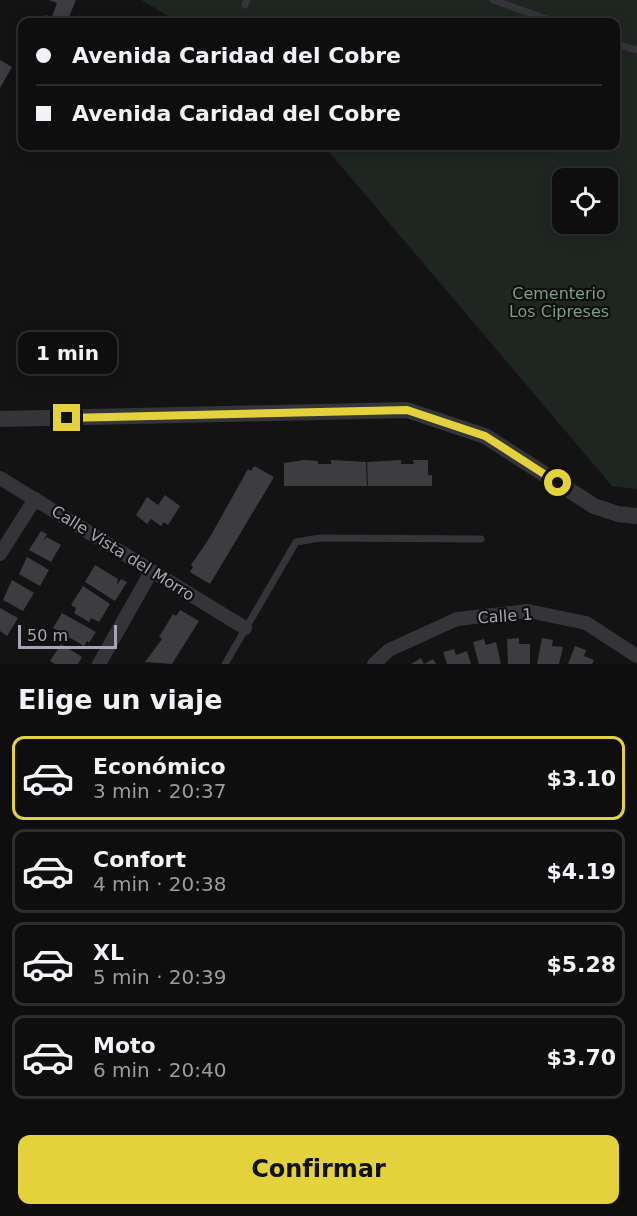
<!DOCTYPE html>
<html lang="es">
<meta charset="utf-8">
<style>
:root{--surface:#0e0e0f;--page:#1c1c1d;--text:#f1f3f6;--muted:#9b9c9e;--line:#2e2e2f;--accent:#e3d23b}
body{margin:0;font-family:"DejaVu Sans",sans-serif;background:var(--page);color:var(--text);height:100vh;display:flex;flex-direction:column;font-size:22px;white-space:nowrap}
*{box-sizing:border-box;margin:0}
p{font-size:20px;color:var(--muted)}
.icon{flex:none;width:33px;height:33px;fill:none;stroke:currentColor;stroke-width:2;stroke-linecap:round;stroke-linejoin:round}
.map{position:relative;height:664px;overflow:hidden}
.details{display:flex;flex-direction:column;background:var(--surface);flex:1}
.details>*{flex:none}
.guide{position:absolute;left:18px;top:18px;width:602px;height:132px;border-radius:12px;box-shadow:0 3px 15px #0003,0 0 0 2px var(--line);display:grid;align-content:center;height:132px;padding:0 18px;background:var(--surface)}
.controls{position:absolute;left:552px;top:168px;display:grid;gap:12px}
.controls a{display:grid;place-items:center;width:66px;height:66px;border-radius:12px;background:var(--surface);box-shadow:0 3px 15px #0003,0 0 0 2px var(--line);font-size:30px}
.scale{position:absolute;left:18px;bottom:15px;width:99px;box-sizing:border-box;padding-left:6px;border:3px solid #a5a6b3;border-top:0;font-size:16px;line-height:21px;white-space:nowrap;color:#a5a6b3;-webkit-text-stroke:4px #0e0e0f;paint-order:stroke}
.end{position:absolute;width:27px;height:27px;margin:-14px;border:8px solid #e3d23b;background:#111;box-shadow:0 0 0 3px #111}
.from{border-radius:50%}
.bubble{position:absolute;height:42px;border-radius:12px;background:var(--surface);box-shadow:0 3px 15px #0003,0 0 0 2px var(--line);font-size:20px;font-weight:600;line-height:42px;text-align:center}
.guide b{display:flex;align-items:center;gap:21px;height:57px;font-size:22px}
.guide b+b{border-top:2px solid var(--line)}
.guide i{width:15px;height:15px;background:var(--text)}
ul{padding:0;list-style:none}
li{display:flex;align-items:center;gap:18px;height:84px;margin:0 12px 9px;padding:0 6px;border:3px solid var(--line);border-radius:12px}
li div{flex:1}
li b{display:block;font-size:22px}
li em{font-style:normal;font-weight:600}
li.active{border-color:var(--accent)}
li>.icon{width:54px;height:54px;stroke-width:1.5}
h2{padding:0 18px;font-size:27px;line-height:72px}
.cta{display:flex;gap:12px;margin-top:auto;padding:12px 18px}
.cta a{flex:1;height:69px;border-radius:12px;background:var(--accent);color:#111;font-size:24px;font-weight:600;line-height:69px;text-align:center}
.map>svg:first-child{display:block}
.green{fill:#1f2621;fill-rule:evenodd}
.building{fill:#3d3d41}
.lines{fill:none;stroke-linecap:round;stroke-linejoin:round}
.service{stroke:#343439;stroke-width:7}
.minor{stroke:#343439;stroke-width:14}
.tertiary{stroke:#343439;stroke-width:16}
.route{stroke:#e3d23b;stroke-width:8}
.labels{text-anchor:middle;dominant-baseline:central;stroke-width:4.5;stroke-linejoin:round;paint-order:stroke}
.park-label{font-size:16px;fill:#7d9d87;stroke:#0e0e0f}
.street-label{font-size:16px;fill:#a5a6b3;stroke:#0e0e0f}
</style>
<div class="map">
<svg width="637" height="664" viewBox="0 0 637 664">
<rect width="100%" height="100%" fill="#131314"/>
<path class="green" d="M141,0H637V489L612,486L324,146H615V22H178ZM562,178H608V224H562Z"/>
<g class="building">
<polygon points="49,0 76,0 67,22 42,22 45,15 52,17 57,3"/>
<polygon points="0,60 12,67 0,88"/>
<polygon points="304,460 318,461 318,464 331,464 331,460 366,462 367,486 284,486 284,463"/>
<polygon points="401,460 401,464 414,464 413,460 428,460 428,475 432,475 432,486 368,486 367,462"/>
<polygon points="254,466 274,477 210,584 190,572 193,567 191,565 210,537 248,469 251,471"/>
<polygon points="165,495 180,506 168,525 164,522 161,526 151,519 147,524 136,515 147,497 158,505"/>
<polygon points="41,531 47,534 43,541 47,537 61,545 51,562 29,550"/>
<polygon points="27,557 49,570 40,586 19,574"/>
<polygon points="95,565 118,579 117,585 121,579 127,582 115,601 85,582"/>
<polygon points="12,580 34,593 23,611 3,600"/>
<polygon points="83,586 110,604 99,622 91,618 89,622 74,613 76,608 71,605"/>
<polygon points="0,608 18,618 7,636 0,631"/>
<polygon points="180,610 199,621 172,664 145,662 162,639 159,637 173,614 176,616"/>
<polygon points="62,613 96,632 89,643 87,641 84,646 53,628"/>
<polygon points="519,638 519,644 530,644 530,664 508,664 507,639"/>
<polygon points="542,638 553,640 552,646 563,647 559,664 537,664"/>
<polygon points="484,639 486,645 496,642 501,664 479,664 473,642"/>
<polygon points="61,644 82,657 78,664 55,664 50,661"/>
<polygon points="575,646 586,650 584,656 594,660 592,664 568,664"/>
<polygon points="454,649 456,655 467,651 471,664 447,664 443,652"/>
<polygon points="421,658 424,664 433,659 436,664 411,664"/>
</g>
<g class="lines">
<g class="service">
<polyline points="493,0 555,22"/>
<polyline points="245,5 247,0"/>
<polyline points="615,44 637,50"/>
<polyline points="225,664 296,542 320,538 481,539"/>
</g>
<g class="minor">
<polyline points="0,478 245,628"/>
<polyline points="0,554 35,499"/>
<polyline points="99,664 151,572"/>
<polyline points="374,664 389,650 457,619 528,611 586,623 637,656"/>
</g>
<polyline class="tertiary" points="0,419 407,410 485,436 594,506 618,514 637,516"/>
</g>
<g class="lines">
<polyline class="route" points="67,418 407,410 485,436 558,483"/>
</g>
<g class="labels">
<g class="park-label">
<text x="559" y="293">Cementerio<tspan x="559" dy="18">Los Cipreses</tspan></text>
</g>
<g class="street-label">
<text transform="translate(123 553) rotate(32)">Calle Vista del Morro</text>
<text transform="translate(505 616) rotate(-4)">Calle 1</text>
</g>
</g>
</svg>
<div class="controls">
<a><svg class="icon" aria-label="locate" viewBox="0 0 24 24"><circle cx="12" cy="12" r="6"/><path d="M12 2v4M12 18v4M2 12h4M18 12h4"/></svg></a>
</div>
<div class="scale">50 m</div>
<i class="end from" style="left:558px;top:483px"></i>
<i class="end" style="left:67px;top:418px"></i>
<div class="bubble" style="left:18px;top:332px;width:99px">1 min</div>
<div class="guide">
<b><i class="from"></i>Avenida Caridad del Cobre</b>
<b><i></i>Avenida Caridad del Cobre</b>
</div>
</div>
<section class="details">
<h2>Elige un viaje</h2>
<ul>
<li class="active"><svg class="icon" aria-label="car" viewBox="0 0 24 24"><path d="M5 17H2v-5l4-1 3-4h7l3 4 3 1v5h-3M9 17h6M6 11h13"/><circle cx="7" cy="17" r="2"/><circle cx="17" cy="17" r="2"/></svg><div><b>Económico</b><p>3 min · 20:37</p></div><em>$3.10</em></li>
<li><svg class="icon" aria-label="car" viewBox="0 0 24 24"><path d="M5 17H2v-5l4-1 3-4h7l3 4 3 1v5h-3M9 17h6M6 11h13"/><circle cx="7" cy="17" r="2"/><circle cx="17" cy="17" r="2"/></svg><div><b>Confort</b><p>4 min · 20:38</p></div><em>$4.19</em></li>
<li><svg class="icon" aria-label="car" viewBox="0 0 24 24"><path d="M5 17H2v-5l4-1 3-4h7l3 4 3 1v5h-3M9 17h6M6 11h13"/><circle cx="7" cy="17" r="2"/><circle cx="17" cy="17" r="2"/></svg><div><b>XL</b><p>5 min · 20:39</p></div><em>$5.28</em></li>
<li><svg class="icon" aria-label="car" viewBox="0 0 24 24"><path d="M5 17H2v-5l4-1 3-4h7l3 4 3 1v5h-3M9 17h6M6 11h13"/><circle cx="7" cy="17" r="2"/><circle cx="17" cy="17" r="2"/></svg><div><b>Moto</b><p>6 min · 20:40</p></div><em>$3.70</em></li>
</ul>
<div class="cta"><a>Confirmar</a></div>
</section>
